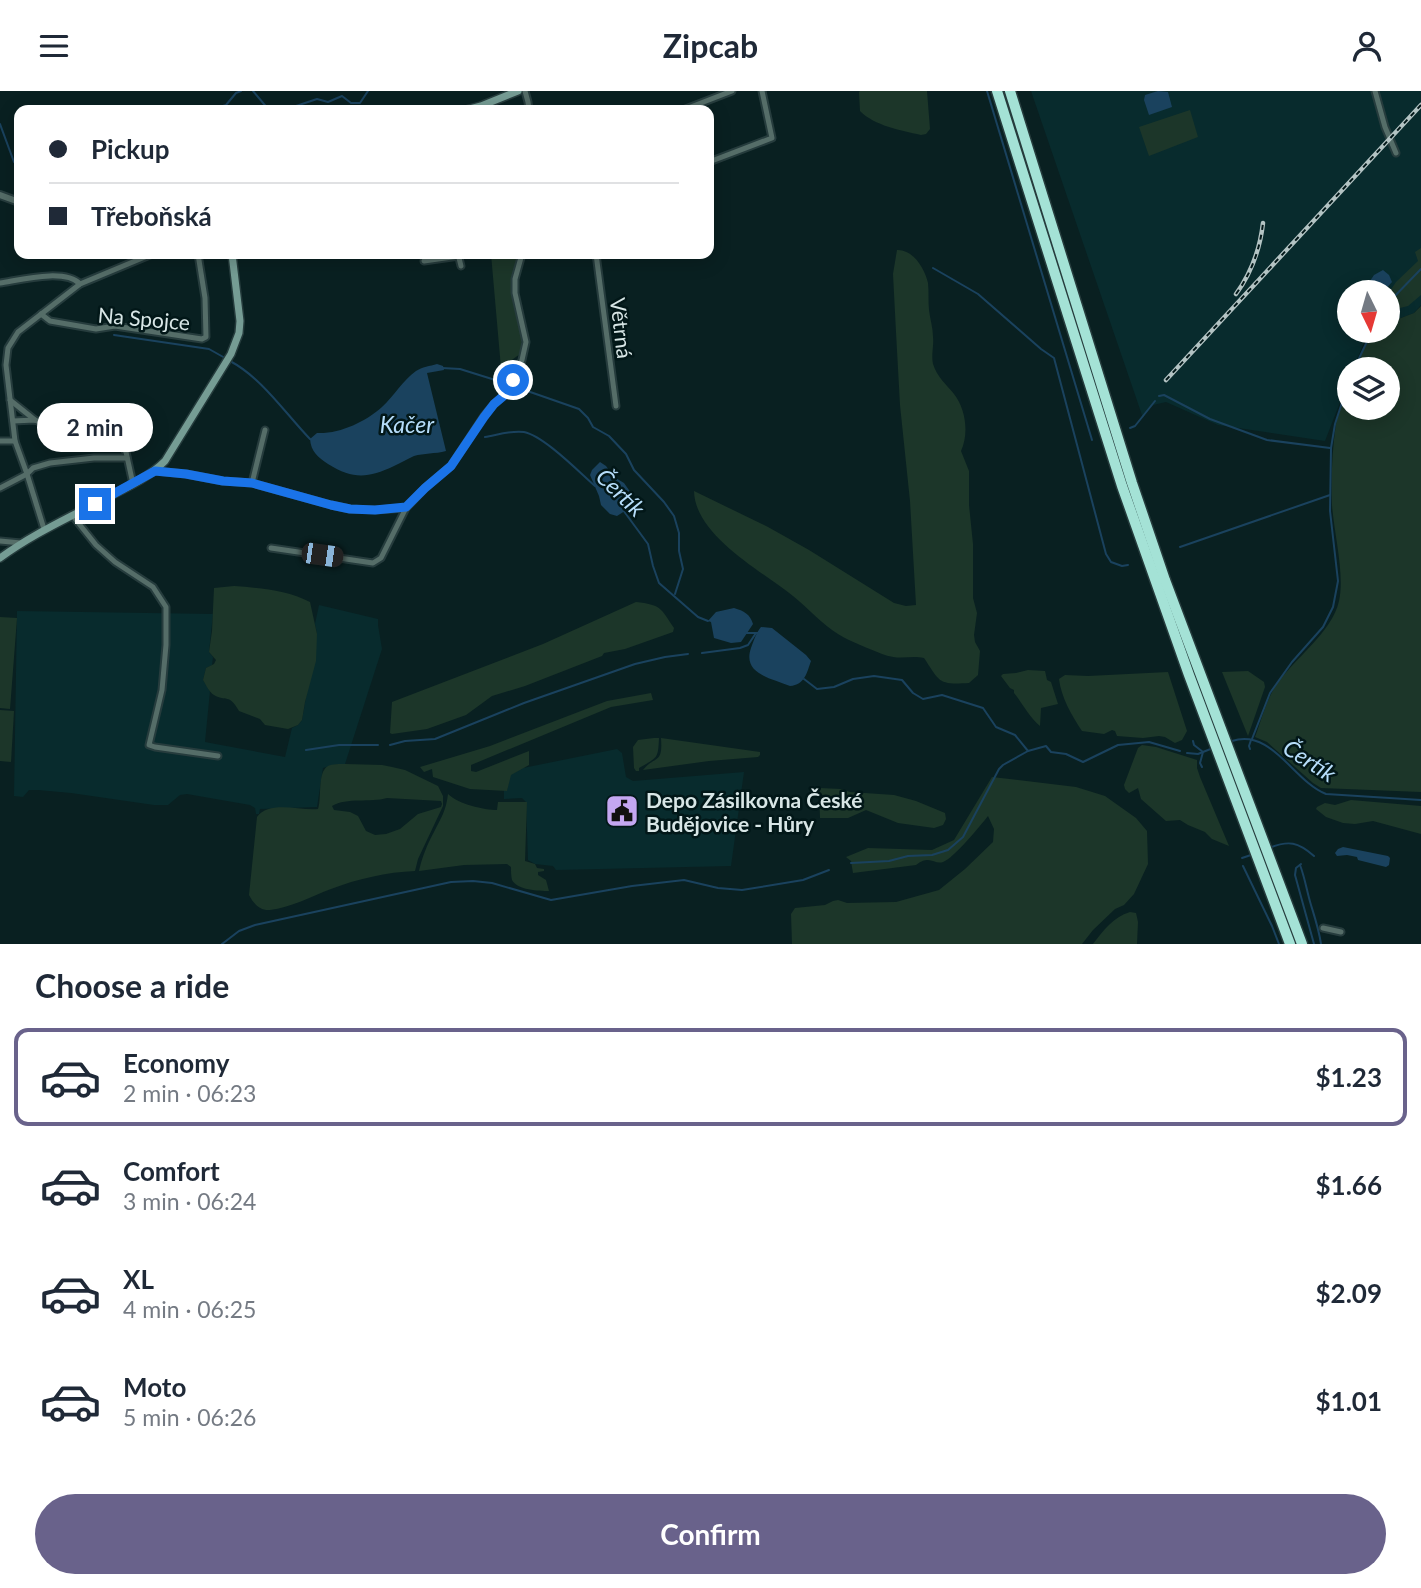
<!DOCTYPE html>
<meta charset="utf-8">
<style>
:root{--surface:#fff;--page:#f6f6f7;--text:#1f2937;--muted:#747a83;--line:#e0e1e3;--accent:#69628b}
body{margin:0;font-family:Lato,sans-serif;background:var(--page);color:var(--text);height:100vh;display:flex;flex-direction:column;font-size:26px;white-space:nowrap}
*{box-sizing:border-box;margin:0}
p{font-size:23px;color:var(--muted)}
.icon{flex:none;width:38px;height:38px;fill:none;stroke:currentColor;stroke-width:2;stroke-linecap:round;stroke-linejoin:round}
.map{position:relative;height:853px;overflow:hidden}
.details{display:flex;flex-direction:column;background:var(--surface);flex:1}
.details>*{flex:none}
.guide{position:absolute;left:14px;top:14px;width:700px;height:154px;border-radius:14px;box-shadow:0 4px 18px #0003;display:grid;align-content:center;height:154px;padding:0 35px;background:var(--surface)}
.needle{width:46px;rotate:175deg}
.fabs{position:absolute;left:1337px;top:189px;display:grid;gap:14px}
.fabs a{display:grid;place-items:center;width:63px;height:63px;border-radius:50%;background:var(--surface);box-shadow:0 4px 18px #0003;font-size:35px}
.end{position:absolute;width:32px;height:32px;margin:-16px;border:9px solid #1a73e8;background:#fff;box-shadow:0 0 0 4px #fff}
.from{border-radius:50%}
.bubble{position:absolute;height:49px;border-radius:24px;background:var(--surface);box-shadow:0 4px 18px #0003;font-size:23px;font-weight:700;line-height:49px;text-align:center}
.car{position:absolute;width:21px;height:42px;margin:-21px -10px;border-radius:9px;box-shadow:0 0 5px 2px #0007;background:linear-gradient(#222 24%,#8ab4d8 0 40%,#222 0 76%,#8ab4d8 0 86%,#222 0)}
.guide b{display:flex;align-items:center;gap:24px;height:66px;font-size:26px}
.guide b+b{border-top:2px solid var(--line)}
.guide i{width:18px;height:18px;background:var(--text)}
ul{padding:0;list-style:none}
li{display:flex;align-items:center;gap:21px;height:98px;margin:0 14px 10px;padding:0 21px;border:4px solid transparent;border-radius:14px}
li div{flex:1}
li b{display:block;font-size:26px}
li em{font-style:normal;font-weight:700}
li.active{border-color:var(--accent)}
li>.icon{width:63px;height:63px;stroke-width:1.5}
h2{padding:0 35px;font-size:32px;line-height:84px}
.action{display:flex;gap:14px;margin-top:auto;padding:14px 35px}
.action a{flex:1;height:80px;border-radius:42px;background:var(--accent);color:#fff;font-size:28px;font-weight:700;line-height:80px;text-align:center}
header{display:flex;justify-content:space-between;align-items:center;height:91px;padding:0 35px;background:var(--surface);font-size:32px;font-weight:700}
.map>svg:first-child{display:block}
.built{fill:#082b2d}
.green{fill:#1c3629;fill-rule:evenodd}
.water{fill:#1a425e}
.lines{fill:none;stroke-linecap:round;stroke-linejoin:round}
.stream{stroke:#1a425e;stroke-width:2}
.minor-casing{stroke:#263c3d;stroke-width:9}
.tertiary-casing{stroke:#263c3d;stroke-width:10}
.secondary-casing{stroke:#263c3d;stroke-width:10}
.motorway-casing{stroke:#263c3d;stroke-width:13}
.minor{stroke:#556d68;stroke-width:5}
.tertiary{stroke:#556d68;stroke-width:6}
.secondary{stroke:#759c94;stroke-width:7}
.motorway{stroke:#a4e2d6;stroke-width:10}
.rail-casing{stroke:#b3c3c3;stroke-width:4.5}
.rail{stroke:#021718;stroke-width:2;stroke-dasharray:5;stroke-linecap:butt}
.route{stroke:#1a73e8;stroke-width:9}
.labels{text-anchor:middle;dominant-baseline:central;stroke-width:5;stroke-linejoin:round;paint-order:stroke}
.street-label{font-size:21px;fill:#d8e6e6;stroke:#021718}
.poi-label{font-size:21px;font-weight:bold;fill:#d8e6e6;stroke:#021718;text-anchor:start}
.water-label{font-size:23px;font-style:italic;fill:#b6ddfa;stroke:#021718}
</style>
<header><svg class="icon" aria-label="menu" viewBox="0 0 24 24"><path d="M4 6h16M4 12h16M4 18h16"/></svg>Zipcab<svg class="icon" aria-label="person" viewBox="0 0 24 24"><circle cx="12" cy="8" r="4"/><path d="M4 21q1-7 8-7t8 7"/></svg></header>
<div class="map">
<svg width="1421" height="853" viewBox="0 0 1421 853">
<rect width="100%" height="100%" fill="#092021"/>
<g class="built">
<polygon points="1031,0 1421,0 1421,214 1414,222 1388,232 1388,201 1349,201 1349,240 1378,240 1365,249 1353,278 1349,278 1349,288 1325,350 1218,334 1166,311 1153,314 1147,320 1143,327"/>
<polygon points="319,514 378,528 378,534 382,558 345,673 333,674 323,677 317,716 260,718 259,723 256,723 255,717 250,714 187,703 180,704 168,714 154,714 71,702 38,699 29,699 23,706 14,705 17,520 213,523 209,561 213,566 212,574 206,577 203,589 210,600 205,651 285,666 292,637 298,634 302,629 317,543 315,533"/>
<polygon points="617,658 622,662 626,686 633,690 744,681 731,775 556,779 553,775 535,773 528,769 526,711 522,707 504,708 504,699 507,699 510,684 523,677"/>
</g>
<g class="green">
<path d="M860,0H927L930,38L926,43L921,44C900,39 875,35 860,20L859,1Z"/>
<polygon points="1190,19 1198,46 1149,65 1139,36"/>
<polygon points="1421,157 1421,204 1408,215 1388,220 1388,203 1396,191 1418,170 1415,161"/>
<path d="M897,159C913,158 925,178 928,192C929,201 928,210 929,219C930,228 933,237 933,246C934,255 931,264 933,273C937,286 946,293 954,303C966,318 969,343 961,360L969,380V414L973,453V507L977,522L974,544L975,551L980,560L978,584L969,592C938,594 940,591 924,567C909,564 900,570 882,563C868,557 851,551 838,543C823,534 808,517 793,505C762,480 695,445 694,400L768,436L809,459L894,512L906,515L916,514L910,410L900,314L896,241L893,183Z"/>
<polygon points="491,163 518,163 511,196 522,249 520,263 501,277"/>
<path d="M1421,215V701L1321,697L1313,692L1267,651L1255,646C1261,630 1266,610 1275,596C1293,568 1332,542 1339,510C1345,484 1334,442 1332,414C1331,387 1332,360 1336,333C1339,319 1345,305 1349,292V291V317H1388V278H1355C1362,263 1368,240 1388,240V232L1414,222Z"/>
<path d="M234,495C260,497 287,499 310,511L317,543L316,570L305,611L302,629L298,634L288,638L265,634L260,628L239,620C229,602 226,611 214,604C209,601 206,594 203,589L206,577L214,573L216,569L209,561L212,540L214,497Z"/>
<path d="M636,511C661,514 660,516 674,537L673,541L625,558L604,562L602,565L525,595L492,605L466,624L427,638L392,643L390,642L392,611L543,553Z"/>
<polygon points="0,526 17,527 10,618 0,617"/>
<path d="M1028,579L1045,580L1047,589L1051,591L1058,613L1041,617L1040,635C1030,627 1022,612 1014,602V599L1010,597L1001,585L1003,583L1016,582Z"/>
<polygon points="1248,580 1264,591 1265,596 1248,645 1222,581"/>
<path d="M1168,581L1187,640L1182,649L1175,652L1165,646L1159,645L1143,647L1117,645L1115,640L1112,639L1104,643L1082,640C1072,625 1061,606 1059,588L1065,584L1088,585Z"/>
<polygon points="651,602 653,609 611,616 471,674 471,680 476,681 529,660 529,674 511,684 507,700 470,698 433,686 432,678 424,681 420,676 490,655 607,610"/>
<polygon points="0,619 14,620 11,671 0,670"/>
<path d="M654,647H659C658,668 658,666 639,677V680H636L634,677L633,656L638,649Z"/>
<path d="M661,647L760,661V664L758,666L709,670L643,679C655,664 663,674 661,647Z"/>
<polygon points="1142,654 1156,656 1197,669 1197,677 1200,686 1229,755 1212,748 1205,741 1188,734 1180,729 1166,730 1141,708 1138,697 1129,702 1125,698 1124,694 1138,657"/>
<path d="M345,673L382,674L392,676L405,679L438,695L443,705V715L418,768L415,780C387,781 357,788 331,798C312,805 290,817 270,819C260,820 253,812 249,804L257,726C269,709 300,720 318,718C322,708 317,681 328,675C332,673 340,673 345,673ZM387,707L441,710L442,713L441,716L418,723L400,738L386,743L375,744L366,740L358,725L350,721L334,719L332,715C347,706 370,712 387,707Z"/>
<path d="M992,686L1076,696L1105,705L1136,727L1147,740L1148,773L1134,803L1124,814L1115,818L1093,839L1082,853H792L791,823L795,817L825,814L833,810L838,809L847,812L896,811L939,799L965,778L993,751L994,738L988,725C981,734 953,768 943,771C934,774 930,763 916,774L853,782L851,770L846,766L868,757L932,759L954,749Z"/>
<polygon points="819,697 841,698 850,701 894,704 916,710 945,722 946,728 943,734 934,737 898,732 866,719 848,727 820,727"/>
<path d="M448,703C458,713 484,719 497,719L498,711H527L525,770L535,773L537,777L544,778V780L538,781V784L546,789L549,800C539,800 517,799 512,789C511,785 511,780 511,776L507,773L464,774L419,780C422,766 427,754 434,741C441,727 446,720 448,703Z"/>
<polygon points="1351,709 1421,715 1421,743 1373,730 1355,733 1343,732 1326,726 1316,718 1317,716 1325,712 1335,714"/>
<path d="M1130,821L1136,822L1138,831L1137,853H1093C1104,839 1113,826 1130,821Z"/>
</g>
<g class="water">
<polygon points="1158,0 1168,1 1172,16 1149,24 1144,9 1145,4"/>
<polygon points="1383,179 1389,184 1392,191 1383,201 1375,201 1368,193 1374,184"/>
<path d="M437,273L443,275L444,279L427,282L446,360C435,363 424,362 414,365C407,368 401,372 394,375C368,387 354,389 328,373C318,366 311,361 310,348L317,342C340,343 365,331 382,316C394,305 403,289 416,280C422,276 430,275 437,273Z"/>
<polygon points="600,371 606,375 614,386 624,392 631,402 634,414 617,425 610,423 601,414 599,405 590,384 592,379"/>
<path d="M734,517C744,520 750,523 753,533L741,551L731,552L714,547L711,531L708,530L716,521Z"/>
<path d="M761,536L772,537L806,564L811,570C807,581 805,594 790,595C771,587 742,583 751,557C754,549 756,542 761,536Z"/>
<polygon points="1343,756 1388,765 1390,767 1389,774 1386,776 1358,769 1357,766 1347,764 1337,765 1335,762 1338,758"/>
</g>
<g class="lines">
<g class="stream">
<polyline points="253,0 269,19"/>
<polyline points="987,0 1092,349"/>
<polyline points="211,19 226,14 236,2 241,0"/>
<polyline points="284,19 317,8 328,11 342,5 351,12 360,12 368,0"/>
<polyline points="0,33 14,71 19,72"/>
<polyline points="933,177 978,203 1041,258 1054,267 1106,463 1111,471 1122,475 1128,474"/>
<polyline points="1388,212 1421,178"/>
<polyline points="114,244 209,258 225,267"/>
<path d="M230,270C262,287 285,322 310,348"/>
<polyline points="442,277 460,278 508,293"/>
<polyline points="1354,278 1372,240"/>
<polyline points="513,295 579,318 588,327 593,336 609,345 626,363 634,379 664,411 674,425 679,442 679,460 683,478 675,503"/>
<polyline points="1159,305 1164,304 1210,328 1267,349 1330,357"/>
<polyline points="1130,337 1135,335 1155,310"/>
<path d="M485,346C497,344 512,339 524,341C544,345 579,381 595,395"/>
<polyline points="623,419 648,453 653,475 659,492 698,526 708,530"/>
<polyline points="1180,456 1330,404"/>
<polyline points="746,542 758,542"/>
<polyline points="702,562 740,557 748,554 756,542"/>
<polyline points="804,588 817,598 834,596 853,588 874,585 902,589 913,602 923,608 942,604 983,617 996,636 1015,644 1028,660 1046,655 1051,661 1066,663 1083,671 1118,654 1149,651 1180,660"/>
<polyline points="1252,648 1270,602 1292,571 1323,536 1333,516 1338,490 1330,420 1331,357 1335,333 1349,290"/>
<polyline points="1193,650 1194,654 1203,661 1200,672 1202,676"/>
<path d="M1232,650C1272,637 1293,690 1326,703L1421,709"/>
<polyline points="390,654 405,650 435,648 524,612 635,573 665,566 688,563"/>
<polyline points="1250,658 1249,655 1251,649"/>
<polyline points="306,659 339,654 378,654"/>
<polyline points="1187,662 1198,663 1213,657"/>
<path d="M1269,757C1289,749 1298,751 1314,765"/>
<polyline points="1242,767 1251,764"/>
<polyline points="851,772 889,770 908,765 932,764 948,759 963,746 999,678 1003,674 1028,660"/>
<polyline points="1301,773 1296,777 1295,784 1314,853"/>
<path d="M1300,774C1305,787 1307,801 1311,814C1315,827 1319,839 1321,853"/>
<polyline points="1243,775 1272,835 1279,853"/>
<polyline points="222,853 239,840 255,834 451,791 473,790 492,792 551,809 632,795 684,789 718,797 742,799 803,789 829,779"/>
</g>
<defs>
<g id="minor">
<polyline points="525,0 528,11 529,19"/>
<polyline points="1375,0 1385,36 1396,62"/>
<polyline points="683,19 732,0"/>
<polyline points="709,71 772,47 762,0"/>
<polyline points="458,163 461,175"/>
<polyline points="596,163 616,315"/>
<polyline points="424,170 459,165"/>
<path d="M0,192C20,189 65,177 80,193"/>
<polyline points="41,223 50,230 96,238 115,235 202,248 206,246 205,207 198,163"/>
<polyline points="10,309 35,329"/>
<polyline points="13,330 35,329 46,334 60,337 87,339 106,342 118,348 126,361 133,393"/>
<polyline points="0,350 15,350"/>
<polyline points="155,380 186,383 223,390 252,392 331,414 350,418 375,419 406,417"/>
<polyline points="252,392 265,339"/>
<polyline points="0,397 27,383 33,377 50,372 94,367 127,367"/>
<polyline points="72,424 96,454 115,471 153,496 166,516 166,554 162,599 149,654 155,656 218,665"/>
<polyline points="44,438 27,383 15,350 6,274 8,257 18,241 80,193 152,163"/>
<polyline points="0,450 21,452"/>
<polyline points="271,457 373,472 381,467 406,417 425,397 451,375 484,325 494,313 507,302 513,289 522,269 526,251 515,202 515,188 522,163"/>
<polyline points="1323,837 1341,841"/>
</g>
<polyline id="tertiary" points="0,104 19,111"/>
<g id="secondary">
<polyline points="466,19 481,15 518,0"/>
<path d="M0,467C31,444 66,428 100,410C123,398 147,388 165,370L231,263L239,242L240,230L232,163"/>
</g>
<g id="motorway">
<polyline points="997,0 1122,395 1189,584 1290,853"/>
<polyline points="1010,0 1132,392 1165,489 1302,853"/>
</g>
</defs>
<use href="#minor" class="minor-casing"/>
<use href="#tertiary" class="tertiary-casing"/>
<use href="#secondary" class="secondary-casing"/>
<use href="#motorway" class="motorway-casing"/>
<use href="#minor" class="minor"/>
<use href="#tertiary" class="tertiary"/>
<use href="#secondary" class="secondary"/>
<use href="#motorway" class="motorway"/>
<defs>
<g id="rail">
<path d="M1236,203C1252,181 1260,158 1263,132"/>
<polyline points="1166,289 1421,14"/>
</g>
</defs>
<use href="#rail" class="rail-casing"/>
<use href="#rail" class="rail"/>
</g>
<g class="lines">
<polyline class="route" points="95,413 155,380 186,383 223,390 252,392 331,414 350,418 375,419 406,416 425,397 451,375 484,326 494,313 507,302 513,289"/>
</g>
<defs>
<symbol id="civic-square" viewBox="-11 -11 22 22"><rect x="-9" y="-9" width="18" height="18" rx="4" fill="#c4a7f1" stroke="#021718"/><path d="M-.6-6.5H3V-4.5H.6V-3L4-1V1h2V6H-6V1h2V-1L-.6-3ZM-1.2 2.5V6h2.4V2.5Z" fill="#111"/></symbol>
</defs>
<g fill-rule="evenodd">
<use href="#civic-square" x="603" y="701" width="38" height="38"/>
</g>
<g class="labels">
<g class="street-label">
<text transform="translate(144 227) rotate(5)">Na Spojce</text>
<text transform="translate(622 237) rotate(83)">Větrná</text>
</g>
<g class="poi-label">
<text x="646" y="708">Depo Zásilkovna České<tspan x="646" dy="24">Budějovice - Hůry</tspan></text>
</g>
<g class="water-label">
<text x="407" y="333">Kačer</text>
<text transform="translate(621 401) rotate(44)">Čertík</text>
<text transform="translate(1310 669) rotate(33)">Čertík</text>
</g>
</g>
</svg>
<div class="fabs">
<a><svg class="needle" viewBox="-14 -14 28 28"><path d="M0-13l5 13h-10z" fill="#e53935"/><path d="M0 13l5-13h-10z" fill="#747a83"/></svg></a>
<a><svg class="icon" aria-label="layers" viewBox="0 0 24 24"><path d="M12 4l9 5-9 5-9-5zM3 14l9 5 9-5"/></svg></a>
</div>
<i class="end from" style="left:513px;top:289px"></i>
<i class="end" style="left:95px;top:413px"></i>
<div class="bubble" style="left:37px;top:312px;width:116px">2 min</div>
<i class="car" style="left:322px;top:464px;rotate:98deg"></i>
<div class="guide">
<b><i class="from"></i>Pickup</b>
<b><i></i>Třeboňská</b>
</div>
</div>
<section class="details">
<h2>Choose a ride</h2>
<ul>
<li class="active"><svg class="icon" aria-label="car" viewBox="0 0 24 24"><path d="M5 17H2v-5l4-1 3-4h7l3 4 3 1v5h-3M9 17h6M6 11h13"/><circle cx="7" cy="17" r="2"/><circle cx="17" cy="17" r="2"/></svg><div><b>Economy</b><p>2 min · 06:23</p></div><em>$1.23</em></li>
<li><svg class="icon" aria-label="car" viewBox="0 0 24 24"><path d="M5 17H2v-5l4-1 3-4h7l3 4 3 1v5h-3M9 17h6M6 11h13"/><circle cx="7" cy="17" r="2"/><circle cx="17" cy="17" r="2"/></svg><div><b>Comfort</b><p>3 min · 06:24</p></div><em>$1.66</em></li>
<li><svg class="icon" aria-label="car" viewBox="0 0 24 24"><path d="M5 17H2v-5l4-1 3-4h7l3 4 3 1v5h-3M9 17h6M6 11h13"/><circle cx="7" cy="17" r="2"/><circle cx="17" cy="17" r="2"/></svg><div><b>XL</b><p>4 min · 06:25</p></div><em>$2.09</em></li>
<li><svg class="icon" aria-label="car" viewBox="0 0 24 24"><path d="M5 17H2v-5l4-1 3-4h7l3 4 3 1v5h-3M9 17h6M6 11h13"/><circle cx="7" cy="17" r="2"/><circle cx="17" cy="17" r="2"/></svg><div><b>Moto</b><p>5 min · 06:26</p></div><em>$1.01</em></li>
</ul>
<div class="action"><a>Confirm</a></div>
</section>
